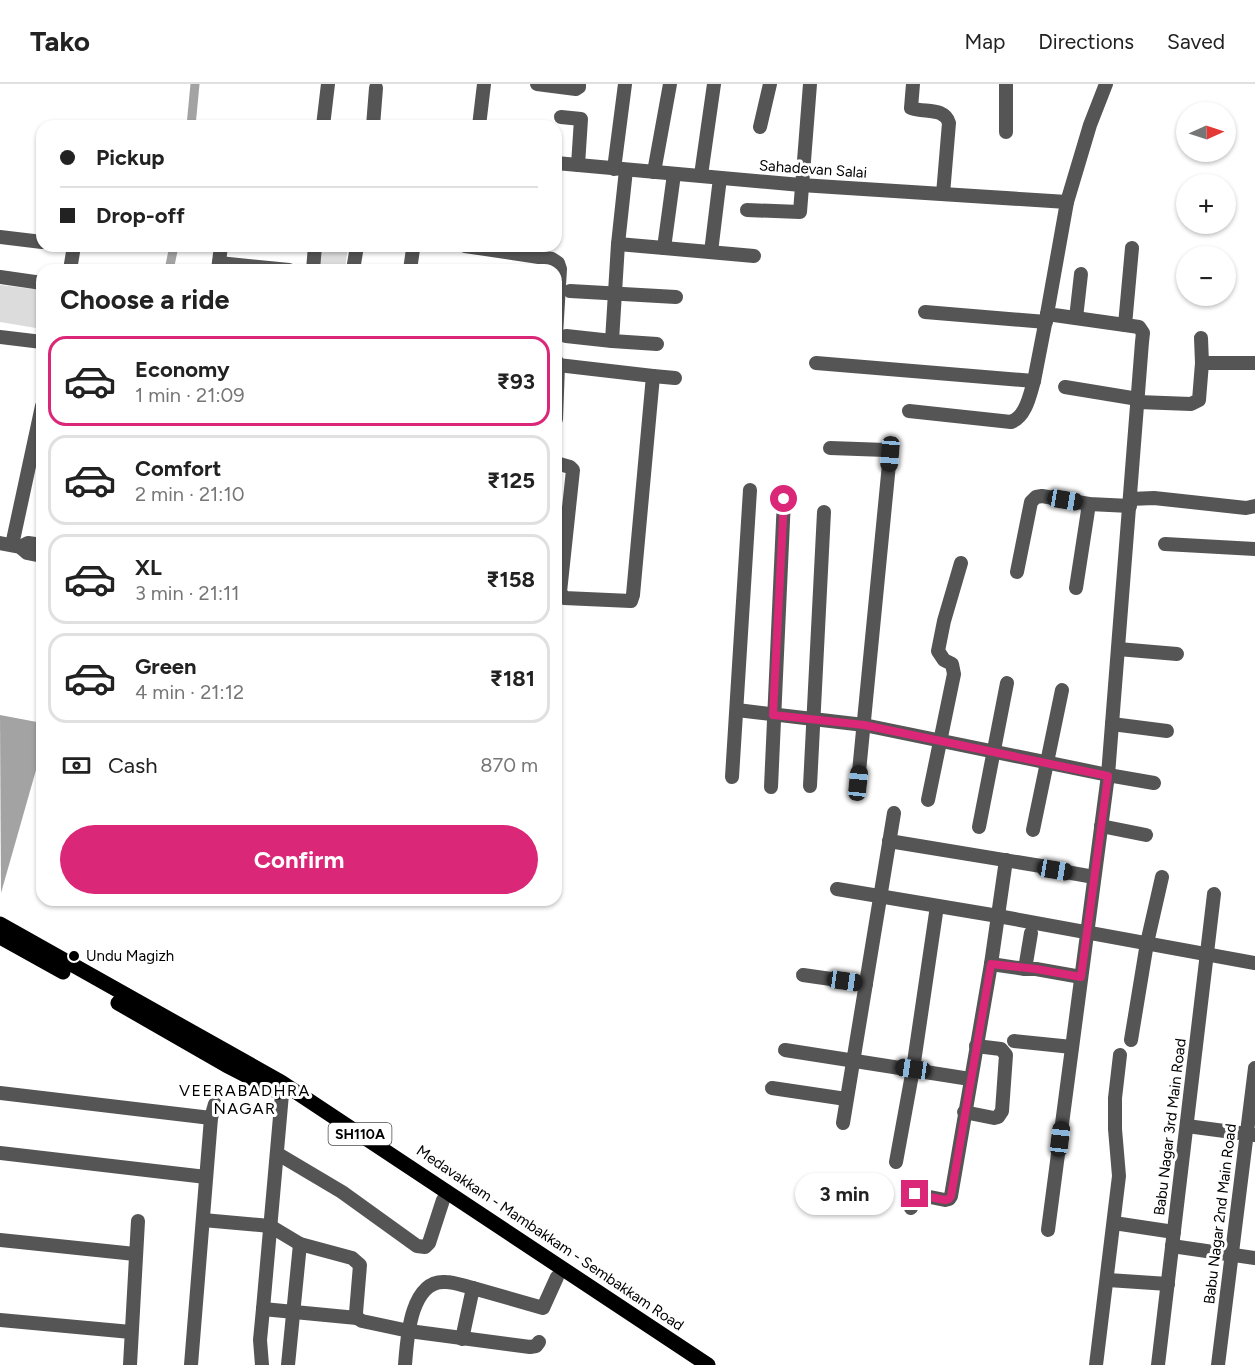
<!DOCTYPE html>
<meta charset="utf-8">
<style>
:root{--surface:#fff;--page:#f6f6f6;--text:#222;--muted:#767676;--line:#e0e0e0;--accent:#db2777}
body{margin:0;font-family:Figtree,sans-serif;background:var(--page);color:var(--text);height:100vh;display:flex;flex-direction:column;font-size:22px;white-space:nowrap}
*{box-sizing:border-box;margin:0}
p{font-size:20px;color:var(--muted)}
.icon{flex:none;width:33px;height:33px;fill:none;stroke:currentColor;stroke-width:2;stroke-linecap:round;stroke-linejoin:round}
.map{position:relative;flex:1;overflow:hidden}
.side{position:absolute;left:36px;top:180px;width:526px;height:642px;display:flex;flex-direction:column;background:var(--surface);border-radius:18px;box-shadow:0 2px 4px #0004}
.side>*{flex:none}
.guide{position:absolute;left:36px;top:36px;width:526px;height:132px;border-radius:18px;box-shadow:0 2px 4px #0004;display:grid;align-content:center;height:132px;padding:0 24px;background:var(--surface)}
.needle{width:39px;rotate:87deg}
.buttons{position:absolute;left:1176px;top:18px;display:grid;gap:12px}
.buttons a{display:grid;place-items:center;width:60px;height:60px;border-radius:50%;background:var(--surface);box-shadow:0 2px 4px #0004;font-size:30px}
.end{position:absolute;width:27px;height:27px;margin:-14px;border:8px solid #db2777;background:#fff;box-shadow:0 0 0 3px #fff}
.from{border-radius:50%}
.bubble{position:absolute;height:42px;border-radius:21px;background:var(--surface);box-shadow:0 2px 4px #0004;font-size:20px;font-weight:700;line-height:42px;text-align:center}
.car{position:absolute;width:18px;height:36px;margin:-18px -9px;border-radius:8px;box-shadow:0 0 4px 2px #0007;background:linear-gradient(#222 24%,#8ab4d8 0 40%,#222 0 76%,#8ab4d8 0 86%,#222 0)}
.guide b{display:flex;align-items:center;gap:21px;height:57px;font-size:22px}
.guide b+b{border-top:2px solid var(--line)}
.guide i{width:15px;height:15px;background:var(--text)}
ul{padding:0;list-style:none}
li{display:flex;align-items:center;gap:18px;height:90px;margin:0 12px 9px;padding:0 12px;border:3px solid var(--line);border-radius:18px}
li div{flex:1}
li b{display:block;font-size:22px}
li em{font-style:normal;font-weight:700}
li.current{border-color:var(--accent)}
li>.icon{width:54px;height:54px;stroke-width:1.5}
h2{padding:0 24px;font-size:27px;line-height:72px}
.pay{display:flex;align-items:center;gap:15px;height:66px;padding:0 24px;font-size:22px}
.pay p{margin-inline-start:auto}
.action{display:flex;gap:12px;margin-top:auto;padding:12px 24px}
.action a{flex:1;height:69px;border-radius:36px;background:var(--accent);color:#fff;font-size:24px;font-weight:700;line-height:69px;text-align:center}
header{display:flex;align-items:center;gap:36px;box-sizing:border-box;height:84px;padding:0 30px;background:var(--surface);border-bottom:2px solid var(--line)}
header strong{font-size:28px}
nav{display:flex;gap:33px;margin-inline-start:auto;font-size:21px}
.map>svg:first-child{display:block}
.green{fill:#dcdcdc}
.water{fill:#a3a3a3}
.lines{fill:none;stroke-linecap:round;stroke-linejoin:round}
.canal{stroke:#a3a3a3;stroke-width:9}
.minor{stroke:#555;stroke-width:14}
.major{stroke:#000;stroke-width:15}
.route{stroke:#db2777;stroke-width:8}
.poi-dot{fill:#000;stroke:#fff;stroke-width:2}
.labels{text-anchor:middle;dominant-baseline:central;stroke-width:6;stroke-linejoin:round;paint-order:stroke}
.shield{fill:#fff;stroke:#4c4c4c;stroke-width:1.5}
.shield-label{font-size:14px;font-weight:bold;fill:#000}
.street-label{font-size:15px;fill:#000;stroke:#fff}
.poi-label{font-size:15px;fill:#000;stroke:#fff;text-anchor:start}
.neighbourhood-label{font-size:16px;letter-spacing:1.5px;fill:#000;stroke:#fff}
</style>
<header>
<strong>Tako</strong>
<nav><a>Map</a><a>Directions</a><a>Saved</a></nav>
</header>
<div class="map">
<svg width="1255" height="1281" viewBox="0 0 1255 1281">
<rect width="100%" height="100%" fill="#fff"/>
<g class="green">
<polygon points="321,162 348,162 345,186 319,186"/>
<polygon points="0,201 42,206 42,245 0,238"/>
</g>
<polygon class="water" points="0,631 42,639 42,665 1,809"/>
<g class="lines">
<g class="canal">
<polyline points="191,42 195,0"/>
<polyline points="169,186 174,162"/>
</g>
<g class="minor">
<polyline points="537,0 576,5 579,3 579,0"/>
<path d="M913,0L911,24C925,29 944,23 949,39L943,110"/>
<polyline points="561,33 581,35 578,81"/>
<polyline points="323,42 328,0"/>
<polyline points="373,42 376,4"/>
<polyline points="479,42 484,0"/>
<polyline points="760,43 770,0"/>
<polyline points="1006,48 1006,0"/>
<polyline points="556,79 801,101 1067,118"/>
<polyline points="614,85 625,0"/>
<polyline points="626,86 618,160 612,257 657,260"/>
<polyline points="654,88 670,0"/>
<polyline points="701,91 714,0"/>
<polyline points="747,126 800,128 810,0"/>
<polyline points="0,153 42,158"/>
<polyline points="618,160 664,164 674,90"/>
<polyline points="465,162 552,175 558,179 560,185 556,250"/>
<polyline points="664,164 754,172"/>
<polyline points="711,168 720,94"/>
<polyline points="219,179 289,186"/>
<polyline points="70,186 74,162"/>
<polyline points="218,186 221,162"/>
<polyline points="313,186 315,162"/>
<polyline points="353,186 357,162"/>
<polyline points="410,186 413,165 416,162"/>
<polyline points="0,193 42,199"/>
<polyline points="570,207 676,213"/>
<polyline points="925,228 1046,238"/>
<polyline points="1076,234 1081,190"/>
<polyline points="1125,241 1132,164"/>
<polyline points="566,252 612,257"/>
<polyline points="0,253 42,258"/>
<polyline points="1201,254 1202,279"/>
<polyline points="556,276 558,281 556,335"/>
<polyline points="816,279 1034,297 1047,230"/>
<polyline points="653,292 675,294"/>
<polyline points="1065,303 1138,315"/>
<polyline points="1138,318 1191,320 1199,316 1202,279 1255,279"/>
<path d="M909,327L1011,338C1026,333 1030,310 1034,297"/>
<polyline points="830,364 886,366 890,370 858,698"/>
<polyline points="556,379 570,383 573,386 560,508 564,514 631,517 633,511 653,292 558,281"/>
<polyline points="1130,415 1154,414 1246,424 1255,422"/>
<polyline points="0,459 20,463 27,469 42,472"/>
<polyline points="1165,460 1255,465"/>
<polyline points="12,461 42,322"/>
<polyline points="20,463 28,459 42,461"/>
<polyline points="1017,488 1031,418 1036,413 1042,412 1089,420 1130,422"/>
<polyline points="1076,504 1089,420"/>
<polyline points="1118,565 1177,570"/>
<polyline points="737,626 864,641 1108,691 1154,699"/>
<polyline points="1112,640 1167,647"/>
<polyline points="732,693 750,406"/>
<polyline points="810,702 824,428"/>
<polyline points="771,703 784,415"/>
<polyline points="928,716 954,590 952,580 944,576 938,567 944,537 961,479"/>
<polyline points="1101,742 1146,751"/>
<polyline points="979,743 1007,599"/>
<polyline points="1033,746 1062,606"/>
<polyline points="889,757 1047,783"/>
<polyline points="1055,786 1094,793"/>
<polyline points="837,805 998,832 1255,879"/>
<polyline points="991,880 1025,885 1031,849"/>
<polyline points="1025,885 1036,885 1081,893"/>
<polyline points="803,891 866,900"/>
<polyline points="1131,956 1147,859 1162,793"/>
<polyline points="1014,957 1072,963"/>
<polyline points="785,966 970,995"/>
<polyline points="772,1004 846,1015"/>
<polyline points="0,1009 211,1034"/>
<polyline points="964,1028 994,1034 998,1033 1002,1027 1006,971 1001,965 976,962"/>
<polyline points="843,1039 894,729"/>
<polyline points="1187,1042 1255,1051"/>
<polyline points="0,1069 206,1093"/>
<polyline points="278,1070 342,1108 417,1162 425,1163 429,1159 443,1116"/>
<polyline points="896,1078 913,985 937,822"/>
<polyline points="911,1124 915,1110 945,1116 949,1115 951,1112 991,880 1006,776"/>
<polyline points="203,1136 270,1142 300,1160 352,1174 360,1181 356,1229 357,1234 362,1237 409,1247 530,1263 536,1262 539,1258"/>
<polyline points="1114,1139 1174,1148"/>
<polyline points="1048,1146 1108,691 1142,258 1143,249 1139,243 1047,230 1067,118 1090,41 1106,0"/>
<polyline points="0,1156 135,1170"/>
<polyline points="1172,1162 1255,1174"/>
<polyline points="1108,1196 1168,1200"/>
<polyline points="263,1225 357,1234"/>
<polyline points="0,1236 131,1248"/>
<polyline points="462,1255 473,1204 543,1224 557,1193"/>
<polyline points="130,1281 138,1137"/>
<polyline points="191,1281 211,1034 215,1020"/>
<polyline points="262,1281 260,1256 263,1225 282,1010 285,1001"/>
<polyline points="288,1281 300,1160"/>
<path d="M405,1281C407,1256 410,1195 446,1198C454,1198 464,1202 473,1204"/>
<polyline points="1096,1281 1119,1092 1115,1045 1115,1014 1120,971"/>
<polyline points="1158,1281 1214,810"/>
<polyline points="1218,1281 1255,984"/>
</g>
<g class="major">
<polyline points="0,840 281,998 708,1281"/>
<polyline points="0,853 63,888"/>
<polyline points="118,919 226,981 278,1008"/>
</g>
</g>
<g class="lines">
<polyline class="route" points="784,415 773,631 864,641 1108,692 1081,893 1036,885 991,880 951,1112 949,1115 945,1116 915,1110"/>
</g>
<circle class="poi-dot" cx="74" cy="872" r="6"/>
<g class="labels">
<rect class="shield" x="328.5" y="1039" width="63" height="22" rx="4.5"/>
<g class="shield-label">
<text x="360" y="1050">SH110A</text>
</g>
<g class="street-label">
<text transform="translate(813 85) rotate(4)">Sahadevan Salai</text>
<text transform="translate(1170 1043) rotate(-83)">Babu Nagar 3rd Main Road</text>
<text transform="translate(1220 1130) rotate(-83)">Babu Nagar 2nd Main Road</text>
<text transform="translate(550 1154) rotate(34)">Medavakkam - Mambakkam - Sembakkam Road</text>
</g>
<g class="poi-label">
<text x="86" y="872">Undu Magizh</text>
</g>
<g class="neighbourhood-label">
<text x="245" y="1006">VEERABADHRA<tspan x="245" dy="18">NAGAR</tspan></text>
</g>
</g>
</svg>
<div class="buttons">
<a><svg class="needle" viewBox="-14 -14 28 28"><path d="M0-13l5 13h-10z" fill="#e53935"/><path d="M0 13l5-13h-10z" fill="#767676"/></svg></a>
<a>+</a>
<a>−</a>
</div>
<i class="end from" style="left:784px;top:415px"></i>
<i class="end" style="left:915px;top:1110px"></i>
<div class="bubble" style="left:795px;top:1089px;width:99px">3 min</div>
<i class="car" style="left:890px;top:370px;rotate:185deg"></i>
<i class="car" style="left:1065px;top:416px;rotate:100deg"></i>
<i class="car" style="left:858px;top:699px;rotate:6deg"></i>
<i class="car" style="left:1055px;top:786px;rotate:100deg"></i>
<i class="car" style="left:845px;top:897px;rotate:98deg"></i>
<i class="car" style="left:913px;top:985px;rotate:278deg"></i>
<i class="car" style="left:1060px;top:1055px;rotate:7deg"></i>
<div class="guide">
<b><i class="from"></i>Pickup</b>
<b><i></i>Drop-off</b>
</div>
<section class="side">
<h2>Choose a ride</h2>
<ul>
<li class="current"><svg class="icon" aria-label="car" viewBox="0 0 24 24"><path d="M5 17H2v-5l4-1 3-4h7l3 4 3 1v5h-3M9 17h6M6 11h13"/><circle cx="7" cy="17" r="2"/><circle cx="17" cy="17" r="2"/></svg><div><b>Economy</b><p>1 min · 21:09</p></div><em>₹93</em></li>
<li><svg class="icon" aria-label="car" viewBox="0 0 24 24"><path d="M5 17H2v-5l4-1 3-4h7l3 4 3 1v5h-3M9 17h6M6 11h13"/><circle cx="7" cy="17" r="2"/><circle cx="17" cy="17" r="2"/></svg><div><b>Comfort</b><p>2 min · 21:10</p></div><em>₹125</em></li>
<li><svg class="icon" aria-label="car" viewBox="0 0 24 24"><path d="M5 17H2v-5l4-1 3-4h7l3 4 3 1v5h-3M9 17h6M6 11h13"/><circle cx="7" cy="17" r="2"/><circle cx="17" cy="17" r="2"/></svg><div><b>XL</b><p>3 min · 21:11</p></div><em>₹158</em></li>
<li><svg class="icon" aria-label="car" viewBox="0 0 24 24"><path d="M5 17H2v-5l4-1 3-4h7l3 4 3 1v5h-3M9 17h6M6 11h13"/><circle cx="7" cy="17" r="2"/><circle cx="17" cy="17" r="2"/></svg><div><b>Green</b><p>4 min · 21:12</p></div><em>₹181</em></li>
</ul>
<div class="pay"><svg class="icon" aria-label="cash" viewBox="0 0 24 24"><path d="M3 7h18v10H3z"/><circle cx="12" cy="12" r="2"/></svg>Cash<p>870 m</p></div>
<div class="action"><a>Confirm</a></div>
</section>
</div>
